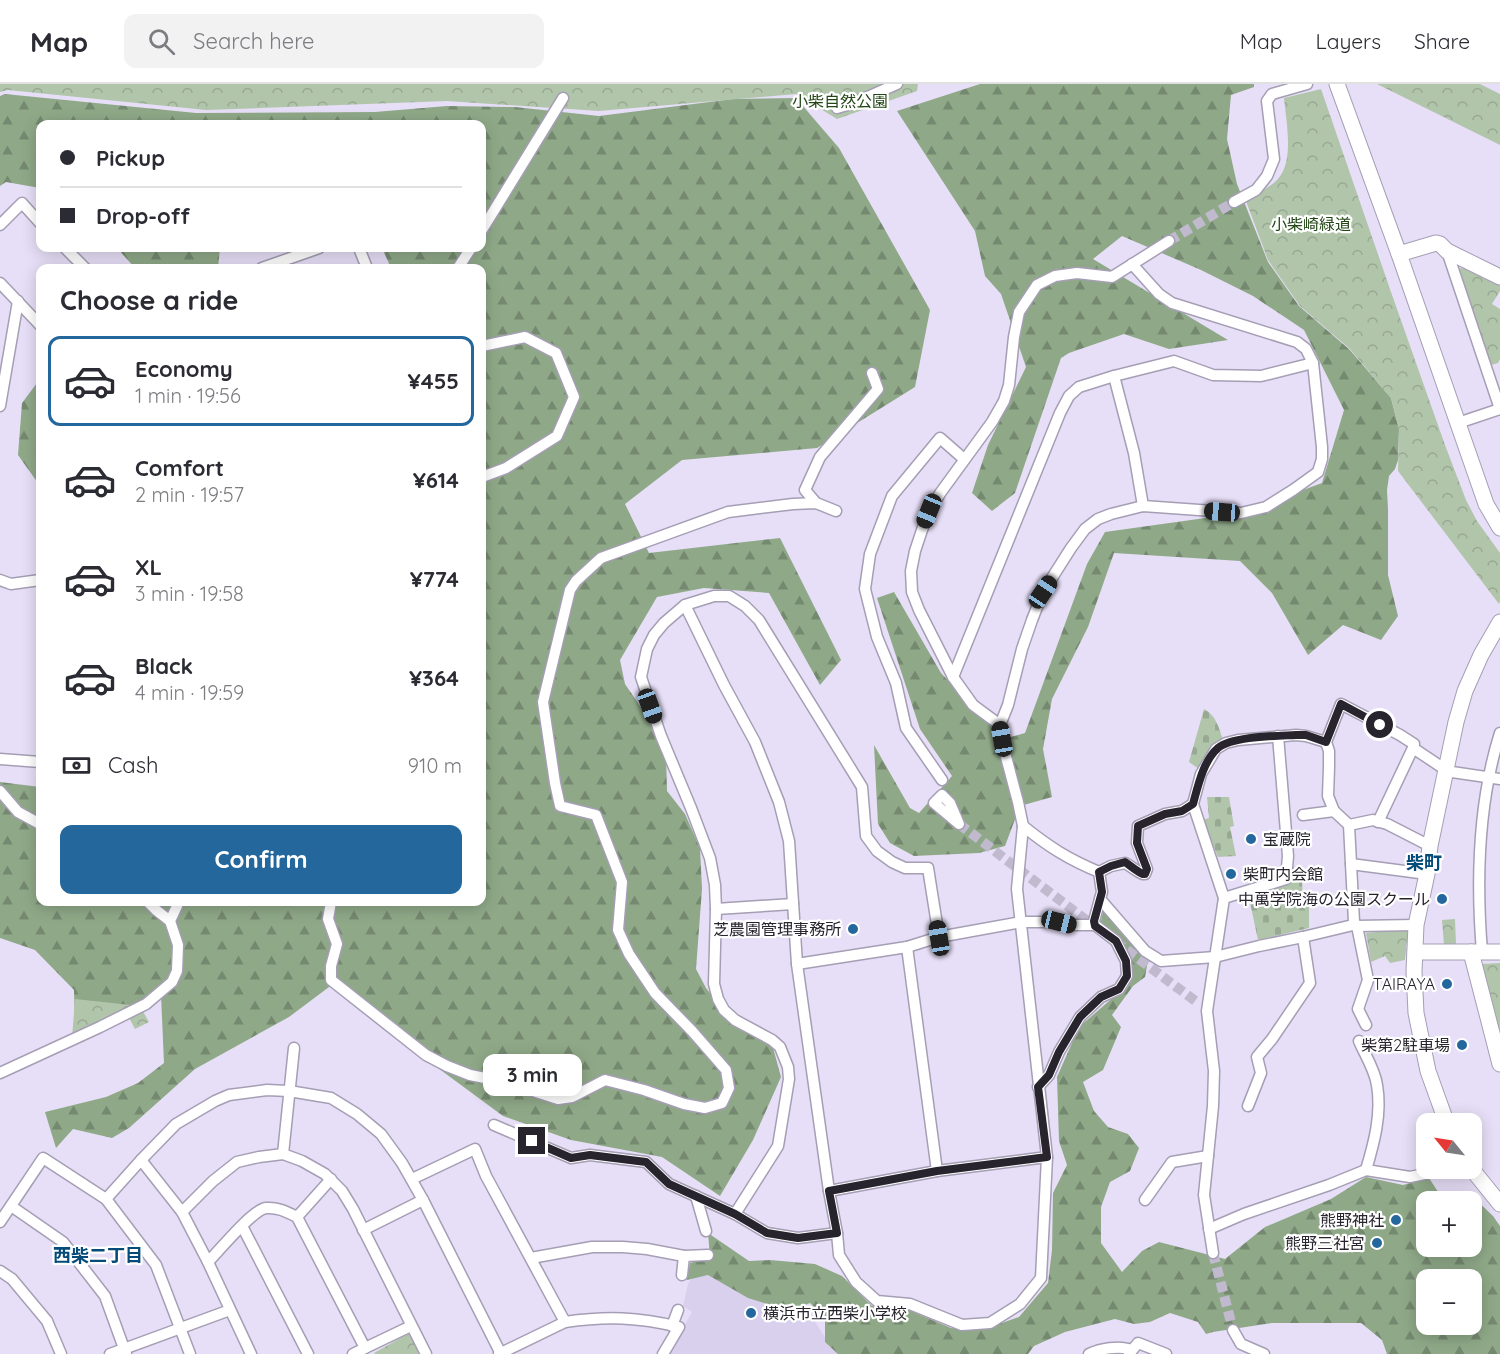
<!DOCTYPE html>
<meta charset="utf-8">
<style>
:root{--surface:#fff;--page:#f2f2f3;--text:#2b2b33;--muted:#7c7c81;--line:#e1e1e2;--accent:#23679c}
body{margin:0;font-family:Quicksand,"Noto Sans JP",sans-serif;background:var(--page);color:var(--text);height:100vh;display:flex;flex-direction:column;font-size:22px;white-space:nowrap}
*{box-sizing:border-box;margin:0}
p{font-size:20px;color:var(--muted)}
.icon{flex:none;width:33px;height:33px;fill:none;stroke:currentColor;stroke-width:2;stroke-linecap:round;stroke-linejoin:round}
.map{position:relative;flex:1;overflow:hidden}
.panel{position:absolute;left:36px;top:180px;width:450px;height:642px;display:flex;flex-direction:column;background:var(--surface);border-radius:12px;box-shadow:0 3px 15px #0003}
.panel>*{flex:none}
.top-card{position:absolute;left:36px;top:36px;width:450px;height:132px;border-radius:12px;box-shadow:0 3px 15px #0003;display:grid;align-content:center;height:132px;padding:0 24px;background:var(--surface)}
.needle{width:39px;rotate:300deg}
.fabs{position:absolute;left:1416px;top:1029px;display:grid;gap:12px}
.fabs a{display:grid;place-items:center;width:66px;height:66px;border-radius:12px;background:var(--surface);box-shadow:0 3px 15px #0003;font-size:30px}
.end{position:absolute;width:27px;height:27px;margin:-14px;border:8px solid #27242d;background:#fff;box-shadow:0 0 0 3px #fff}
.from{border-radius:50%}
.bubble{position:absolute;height:42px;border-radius:12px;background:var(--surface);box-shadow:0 3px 15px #0003;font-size:20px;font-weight:800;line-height:42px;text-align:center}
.car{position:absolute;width:18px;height:36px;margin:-18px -9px;border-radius:8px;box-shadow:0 0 4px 2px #0007;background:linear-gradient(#222 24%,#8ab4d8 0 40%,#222 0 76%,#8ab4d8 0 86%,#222 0)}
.top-card b{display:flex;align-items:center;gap:21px;height:57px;font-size:22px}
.top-card b+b{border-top:2px solid var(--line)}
.top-card i{width:15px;height:15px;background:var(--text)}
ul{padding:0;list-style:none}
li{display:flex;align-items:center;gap:18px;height:90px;margin:0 12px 9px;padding:0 12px;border:3px solid transparent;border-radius:12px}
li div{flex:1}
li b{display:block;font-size:22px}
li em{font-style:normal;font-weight:800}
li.current{border-color:var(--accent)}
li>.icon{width:54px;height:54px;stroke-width:1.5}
h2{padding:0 24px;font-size:27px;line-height:72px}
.pay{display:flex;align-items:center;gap:15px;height:66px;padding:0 24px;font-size:22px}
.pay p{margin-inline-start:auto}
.primary-button{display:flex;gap:12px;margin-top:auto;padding:12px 24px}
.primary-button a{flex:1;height:69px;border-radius:12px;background:var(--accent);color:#fff;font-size:24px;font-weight:800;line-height:69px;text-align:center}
header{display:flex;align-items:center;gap:36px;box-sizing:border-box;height:84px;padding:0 30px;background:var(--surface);border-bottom:2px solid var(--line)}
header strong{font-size:28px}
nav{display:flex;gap:33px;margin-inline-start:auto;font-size:21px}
.search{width:420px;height:54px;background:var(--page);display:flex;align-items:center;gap:15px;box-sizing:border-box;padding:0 21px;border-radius:12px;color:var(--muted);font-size:22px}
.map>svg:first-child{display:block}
.built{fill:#d9d0ee}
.forest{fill:url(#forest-firs);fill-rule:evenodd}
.cemetery{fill:url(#cemetery-stones)}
.park{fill:url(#park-crowns)}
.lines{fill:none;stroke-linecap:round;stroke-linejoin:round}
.street-tunnel{stroke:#c1bacf;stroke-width:10;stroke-dasharray:10 5;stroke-linecap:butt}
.street-casing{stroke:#a59eb4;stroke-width:13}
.secondary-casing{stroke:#a59eb4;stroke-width:17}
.street{stroke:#fff;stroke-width:10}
.secondary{stroke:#fff;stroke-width:15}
.route{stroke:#27242d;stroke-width:8}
.poi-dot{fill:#23679c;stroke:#fff;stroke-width:2}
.labels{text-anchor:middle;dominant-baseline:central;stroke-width:4.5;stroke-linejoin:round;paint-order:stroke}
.park-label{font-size:16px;fill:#224616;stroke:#fff}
.poi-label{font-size:16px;fill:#27242d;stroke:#fff;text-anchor:end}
.neighbourhood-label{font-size:18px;font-weight:bold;fill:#054b79;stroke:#fff}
</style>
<header>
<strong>Map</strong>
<div class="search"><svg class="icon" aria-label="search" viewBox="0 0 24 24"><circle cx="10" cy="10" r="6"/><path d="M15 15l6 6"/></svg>Search here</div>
<nav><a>Map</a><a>Layers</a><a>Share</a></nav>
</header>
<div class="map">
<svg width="1500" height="1270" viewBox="0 0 1500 1270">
<defs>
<pattern id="forest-firs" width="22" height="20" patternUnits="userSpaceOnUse" patternTransform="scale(1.5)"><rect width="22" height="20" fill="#8fa988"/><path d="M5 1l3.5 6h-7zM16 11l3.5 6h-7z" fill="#758970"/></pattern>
<pattern id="cemetery-stones" width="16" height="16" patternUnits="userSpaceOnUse" patternTransform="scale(1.5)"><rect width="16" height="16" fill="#b1c5ab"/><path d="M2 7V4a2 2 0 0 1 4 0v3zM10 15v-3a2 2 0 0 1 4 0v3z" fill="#98a993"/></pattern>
<pattern id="park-crowns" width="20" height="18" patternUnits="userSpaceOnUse" patternTransform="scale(1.5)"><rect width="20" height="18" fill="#b1c5ab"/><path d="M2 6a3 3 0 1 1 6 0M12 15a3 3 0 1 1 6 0" fill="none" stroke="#98a993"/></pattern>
</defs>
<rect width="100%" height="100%" fill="#e7dff7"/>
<polygon class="built" points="707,1186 764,1217 806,1226 810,1229 822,1249 838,1267 844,1270 668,1270 692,1228 683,1222 688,1200 693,1191"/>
<g class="forest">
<polygon points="980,0 1254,0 1254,3 1231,11 1227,55 1237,100 1268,178 1299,222 1350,266 1391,314 1399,345 1398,376 1395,385 1389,392 1387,406 1388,425 1388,491 1398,532 1381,556 1343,541 1308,571 1272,509 1240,477 1114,469 1088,543 1052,615 1043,665 1052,713 1020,722 1005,762 979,769 914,772 890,759 878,740 874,661 910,724 919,729 952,692 920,645 877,514 894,508 941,589 1003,655 1025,649 1087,480 1105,448 1241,429 1322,399 1344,326 1304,246 1253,212 1201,186 1122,152 1093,175 1228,256 1169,265 1124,250 1069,269 1061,274 1015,409 992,427 972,409 988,361 1026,283 1001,210 985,192 975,147 897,27"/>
<polygon points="5,10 196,29 375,28 447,22 515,23 599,32 733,15 796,14 839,64 930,226 915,303 817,364 682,376 625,420 649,469 780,454 841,576 820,601 769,509 704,504 657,513 620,576 625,600 649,635 666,669 667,707 685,730 700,764 702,805 696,885 706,904 725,928 772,960 781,993 753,1056 720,1112 662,1073 571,1056 503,1032 385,945 333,900 289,933 195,985 129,1044 112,1054 73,1045 56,1064 45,1028 106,1013 138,999 164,979 161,911 75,945 74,906 35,866 0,854 0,698 40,703 40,818 482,818 482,184 391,184 382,164 482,164 482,40 40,40 40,104 6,98 0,102 0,12"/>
<polygon points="117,164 220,164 218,184 135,184"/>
<polygon points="40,295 40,402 18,371 22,319"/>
<path d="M1103,827L1149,871L1145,893L1133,902L1112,931L1121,943L1103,986L1083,998L1094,1027L1108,1043L1128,1050L1139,1064L1130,1087L1110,1098L1101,1123V1159L1122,1188L1142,1167L1159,1158L1225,1175L1265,1143L1331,1115L1366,1093L1403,1101L1429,1094L1444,1117L1426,1118V1162H1472V1118L1463,1117L1472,1112L1493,1132L1500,1142V1270H1387L1382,1256L1361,1239H1272L1213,1248L1206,1250L1198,1238L1170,1229L1150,1238L1134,1240L1115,1235L1065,1248L1034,1262L1028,1270H838L825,1258V1234L810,1219L790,1227L748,1214L708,1191L687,1196L690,1179L710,1173L708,1149L749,1177L770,1176L815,1180L842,1192L872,1222L904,1224L951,1244L982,1246L1019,1233L1048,1199L1052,1166L1053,1109L1067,1081L1059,1057L1057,993L1079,943L1123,905L1131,888L1126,864L1100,842ZM1426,1196H1472V1240H1426Z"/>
</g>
<g class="cemetery">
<path d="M1204,625C1216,631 1219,644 1223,656L1199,685L1189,678Z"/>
<polygon points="1207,713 1229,713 1234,742 1230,743 1236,772 1218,773 1203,736 1209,734"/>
<polygon points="1293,782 1302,798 1303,813 1309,816 1309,844 1258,856 1248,809 1287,796 1291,783"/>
</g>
<g class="park">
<polygon points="0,0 918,0 917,7 837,35 796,10 599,27 447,17 206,26 8,6 0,8"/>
<polygon points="1377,0 1480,0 1500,10 1500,61"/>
<path d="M1321,5L1391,208L1445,361L1466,416L1477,437L1500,469V517L1499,520L1398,387L1399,345L1391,314L1350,265L1300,222L1268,176L1246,117C1256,110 1269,104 1277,96C1295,78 1286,37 1284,14Z"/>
<polygon points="1468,180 1500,200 1500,207 1492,220 1500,225 1500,275 1498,279 1491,281 1458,186"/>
<polygon points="1455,835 1456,860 1444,861 1442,836"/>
<polygon points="1408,845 1405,876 1390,879 1385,872 1371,878 1366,849"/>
<polygon points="1500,879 1500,945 1495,946 1481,880"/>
<polygon points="75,915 140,922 149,938 135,945 127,930 72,954"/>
<polygon points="411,1248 421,1270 375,1270 374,1269"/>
</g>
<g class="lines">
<g class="street-tunnel">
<polyline points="1169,157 1234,118"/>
<polyline points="959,740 1098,845"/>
<polyline points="1115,857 1198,919"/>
<polyline points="1213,1169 1233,1246"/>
</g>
<defs>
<g id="street">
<polyline points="837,24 854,19 897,0"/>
<polyline points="1234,118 1256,106 1267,92 1274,75 1267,17 1272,10 1307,0"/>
<polyline points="0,141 22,119 40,139"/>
<polyline points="482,146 563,14"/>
<polyline points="65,164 85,184"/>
<polyline points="359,164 367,184"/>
<polyline points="1447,167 1500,325"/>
<polyline points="262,184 319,164"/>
<polyline points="458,184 471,164"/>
<polyline points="0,199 40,241"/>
<polyline points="482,262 525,253 556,269 574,313 557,352 506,384 482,393"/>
<polyline points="1114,292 1134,369 1143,422"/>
<polyline points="0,322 18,217"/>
<polyline points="1458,339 1500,325"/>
<polyline points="816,419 805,406 820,373 878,305 872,289"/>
<polyline points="0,496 11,500 40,496"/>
<polyline points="685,521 724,601 755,658 779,718 789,757 797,880 829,1107 837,1149 839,1171 856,1198 877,1217 910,1220 962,1241 990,1239 1020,1220 1041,1194 1047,1073"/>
<polyline points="953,593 1060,329 1069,312 1079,303 1114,292 1174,277 1213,291 1261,292 1313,279"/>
<polyline points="1000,641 973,621 953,593 919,526 912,508 911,487 915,467 922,446 929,427 941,408 992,338 1004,317 1009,301 1014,253 1019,228 1037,201 1055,192 1077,189 1112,193 1169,157"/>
<polyline points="0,675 40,678"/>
<polyline points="942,696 906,644 896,599 877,553 865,505 870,470 892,412 940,354 964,375"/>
<polyline points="0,707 18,728 40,740"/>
<polygon points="942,711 950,719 959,740 934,719"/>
<polyline points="1303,731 1334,727"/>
<polyline points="1378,738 1413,664"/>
<polyline points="1349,741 1373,736 1387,740 1430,762"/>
<path d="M1023,742C1049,763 1068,775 1099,788L1102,808L1100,815L1145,867L1161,877L1215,873L1259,862L1303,853L1353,841L1357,842L1416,841"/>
<polyline points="1351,780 1427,790"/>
<path d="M1099,788L1111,782L1125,779C1131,782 1136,787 1143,790H1145L1147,785L1137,759L1138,742L1165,730L1182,727L1193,720"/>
<polyline points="1224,814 1286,795 1288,772 1278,652"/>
<polyline points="331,818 328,835 337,860 331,882 331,896 426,971 447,982 470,991 505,998 558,1015 572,1013 605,996 644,1006 684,1020 705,1024 722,1019 729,1004 726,986 692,947 655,909 629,870 618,846 622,798 596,731 560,722 555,699 543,618 570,506 576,497 601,474 728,428 793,420 816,419 836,427"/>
<polyline points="716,825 793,820"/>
<polyline points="170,837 177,822 178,818"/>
<polyline points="1095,841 1094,837 1100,815"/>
<polyline points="907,863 937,1087"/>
<path d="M1482,868C1476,795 1478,719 1500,649"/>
<polyline points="797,880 907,863 939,853 1021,838 1059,838 1073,841 1095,841 1116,857 1126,877 1127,892 1119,905 1101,913 1080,933 1059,968 1049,991 1038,1003"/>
<polyline points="1366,941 1358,925 1368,896 1357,842 1354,838 1349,741 1334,727 1328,712 1329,683 1329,667 1326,658 1341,620 1400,651 1414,660 1413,664 1446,686 1452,688 1500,695"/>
<path d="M1359,957C1365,971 1375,986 1377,1001C1382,1030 1374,1059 1366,1086"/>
<polyline points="0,989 100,943 146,920 172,898 177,887 178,861 170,837 156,826 148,818"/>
<polyline points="1248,1022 1261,989 1257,973 1272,955 1310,899 1303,853"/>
<polyline points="494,1041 571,1074 590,1071 646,1078 669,1100 735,1130"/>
<polyline points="283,1070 294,964"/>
<polyline points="141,1076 176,1040 215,1017 229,1011 267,1006 289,1007 331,1014 357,1030 381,1050 402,1079 423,1116 501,1270"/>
<path d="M412,1095L475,1065L486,1092L565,1238C607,1232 638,1233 679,1243L663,1270"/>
<polyline points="829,1107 937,1087 1047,1073 1017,805 1023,742 1018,718 1005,669 1000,641 1008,621 1022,565 1032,536 1043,508 1071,464 1085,445 1098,435 1111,430 1143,422 1241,429 1266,423 1293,406 1318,388 1322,375 1322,363 1313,279 1306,265 1297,258 1172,219 1159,210 1132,180"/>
<polyline points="696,1112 706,1147"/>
<polyline points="106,1115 141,1076 182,1128 208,1178 251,1270"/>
<polyline points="1145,1116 1172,1078 1208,1072"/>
<polyline points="11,1122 63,1158 105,1212 126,1270"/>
<polyline points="182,1128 213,1097 237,1078 259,1073 283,1070 302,1077 325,1090 342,1107 353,1125 426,1270"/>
<polyline points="297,1133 331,1095"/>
<polyline points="0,1138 43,1074 106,1115 156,1181 190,1270"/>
<polyline points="242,1142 308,1270"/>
<polyline points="1209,1145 1244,1130 1329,1101 1366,1086 1410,1093 1429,1089 1434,1084"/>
<polyline points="363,1146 423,1116"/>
<polyline points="837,1149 798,1154 767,1149 735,1130 778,1062 789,995 788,983 780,963 772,956 735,936 724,926 718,915 714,900 716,825 715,801 710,774 691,724 661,652 641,593 647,565 654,551 664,539 685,521 714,512 729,512 745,522 759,536 862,703 866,752 877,767 892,778 905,784 928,784 939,853"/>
<polyline points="1213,1169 1204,1111 1213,1022 1214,987 1207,927 1224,814 1193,720 1201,690 1216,665 1226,659 1238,656 1296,651 1306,652 1326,658"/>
<polyline points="531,1174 592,1163 623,1163 647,1165 684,1172 708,1171"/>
<path d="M208,1178C219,1167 252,1126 266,1124C278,1123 287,1128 297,1133L365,1264L353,1270"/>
<polyline points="0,1187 12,1195 47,1237 61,1270"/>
<polyline points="682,1191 684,1172"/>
<polyline points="672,1242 678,1226"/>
<polyline points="1233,1246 1241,1260 1264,1270"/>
<polyline points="365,1264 411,1242"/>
<polyline points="110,1270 230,1226"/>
<polyline points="499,1270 565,1238"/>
<path d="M1089,1270C1100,1265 1119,1261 1131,1266"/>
<polyline points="1129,1270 1138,1259 1166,1270"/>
</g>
<g id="secondary">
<polyline points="1337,0 1399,170 1486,420 1500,444"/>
<polyline points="1399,170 1436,159 1440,160 1447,167 1500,193"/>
<polyline points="1415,868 1500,868"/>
<polyline points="1471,868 1500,980"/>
<polyline points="1447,1040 1428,987 1416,929 1414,887 1416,841 1427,790 1430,762 1456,638 1465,607 1481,571 1500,538"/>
<polyline points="1471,1084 1500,1120"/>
</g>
</defs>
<use href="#street" class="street-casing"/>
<use href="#secondary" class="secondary-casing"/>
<use href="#street" class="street"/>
<use href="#secondary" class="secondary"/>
</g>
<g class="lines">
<path class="route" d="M532,1057L571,1074L590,1071L646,1078L669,1100L735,1130L767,1149L798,1154L837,1149L829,1107L937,1087L1047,1073L1038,1003L1049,991L1059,968L1080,933L1101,913L1119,905L1127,892L1126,877L1116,857L1095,842L1094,837L1102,808L1099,788L1111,782L1125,778C1131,782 1136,787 1143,790H1145L1147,785L1137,759L1138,742L1165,730L1182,727L1193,720C1198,702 1203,677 1218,664C1232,652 1277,652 1296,651H1306L1326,658L1341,620L1380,641"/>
</g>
<g class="poi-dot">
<circle cx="1251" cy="755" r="6"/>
<circle cx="1231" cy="790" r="6"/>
<circle cx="1442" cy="815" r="6"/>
<circle cx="853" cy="845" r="6"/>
<circle cx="1447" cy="900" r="6"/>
<circle cx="1462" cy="961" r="6"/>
<circle cx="1396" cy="1136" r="6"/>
<circle cx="1377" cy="1159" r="6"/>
<circle cx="751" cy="1229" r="6"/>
</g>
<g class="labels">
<g class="park-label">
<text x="840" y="17">小柴自然公園</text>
<text x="1311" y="140">小柴崎緑道</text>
</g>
<g class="poi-label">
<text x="1263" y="755" text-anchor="start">宝蔵院</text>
<text x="1243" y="790" text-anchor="start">柴町内会館</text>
<text x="1430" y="815">中萬学院海の公園スクール</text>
<text x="841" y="845">芝農園管理事務所</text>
<text x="1435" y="900">TAIRAYA</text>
<text x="1450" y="961">柴第2駐車場</text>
<text x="1384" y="1136">熊野神社</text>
<text x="1365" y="1159">熊野三社宮</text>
<text x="763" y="1229" text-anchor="start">横浜市立西柴小学校</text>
</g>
<g class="neighbourhood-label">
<text x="1424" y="778">柴町</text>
<text x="98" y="1171">西柴二丁目</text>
</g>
</g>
</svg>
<div class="fabs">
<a><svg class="needle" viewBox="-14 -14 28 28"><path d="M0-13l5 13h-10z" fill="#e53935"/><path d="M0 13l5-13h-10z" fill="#7c7c81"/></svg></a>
<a>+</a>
<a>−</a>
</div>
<i class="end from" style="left:1380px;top:641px"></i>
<i class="end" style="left:532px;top:1057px"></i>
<div class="bubble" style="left:483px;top:970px;width:99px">3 min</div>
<i class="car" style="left:929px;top:427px;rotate:202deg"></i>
<i class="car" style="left:1222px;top:428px;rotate:274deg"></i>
<i class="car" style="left:1043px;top:508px;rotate:34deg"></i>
<i class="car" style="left:650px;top:622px;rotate:160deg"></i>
<i class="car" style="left:1002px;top:655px;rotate:350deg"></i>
<i class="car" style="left:1059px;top:838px;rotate:104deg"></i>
<i class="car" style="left:939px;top:854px;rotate:351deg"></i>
<div class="top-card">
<b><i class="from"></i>Pickup</b>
<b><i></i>Drop-off</b>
</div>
<section class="panel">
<h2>Choose a ride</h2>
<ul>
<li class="current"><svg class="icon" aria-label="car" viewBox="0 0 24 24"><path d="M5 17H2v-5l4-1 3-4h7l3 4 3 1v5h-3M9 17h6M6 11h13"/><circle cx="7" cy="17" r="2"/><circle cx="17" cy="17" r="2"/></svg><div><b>Economy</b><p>1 min · 19:56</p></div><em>¥455</em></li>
<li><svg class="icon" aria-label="car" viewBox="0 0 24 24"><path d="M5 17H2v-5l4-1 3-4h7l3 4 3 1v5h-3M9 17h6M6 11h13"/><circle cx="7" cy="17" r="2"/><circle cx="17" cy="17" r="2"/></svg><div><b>Comfort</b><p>2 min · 19:57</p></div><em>¥614</em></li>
<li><svg class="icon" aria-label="car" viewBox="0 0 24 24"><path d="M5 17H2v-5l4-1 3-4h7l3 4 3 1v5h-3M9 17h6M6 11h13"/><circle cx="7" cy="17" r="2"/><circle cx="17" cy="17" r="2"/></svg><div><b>XL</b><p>3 min · 19:58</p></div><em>¥774</em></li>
<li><svg class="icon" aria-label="car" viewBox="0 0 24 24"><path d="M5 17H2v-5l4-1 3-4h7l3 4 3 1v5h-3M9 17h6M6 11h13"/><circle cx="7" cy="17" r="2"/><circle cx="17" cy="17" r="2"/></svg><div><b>Black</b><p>4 min · 19:59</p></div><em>¥364</em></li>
</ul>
<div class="pay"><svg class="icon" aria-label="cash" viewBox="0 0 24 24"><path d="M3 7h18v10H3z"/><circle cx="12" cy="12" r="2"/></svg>Cash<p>910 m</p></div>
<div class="primary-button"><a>Confirm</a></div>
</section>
</div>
